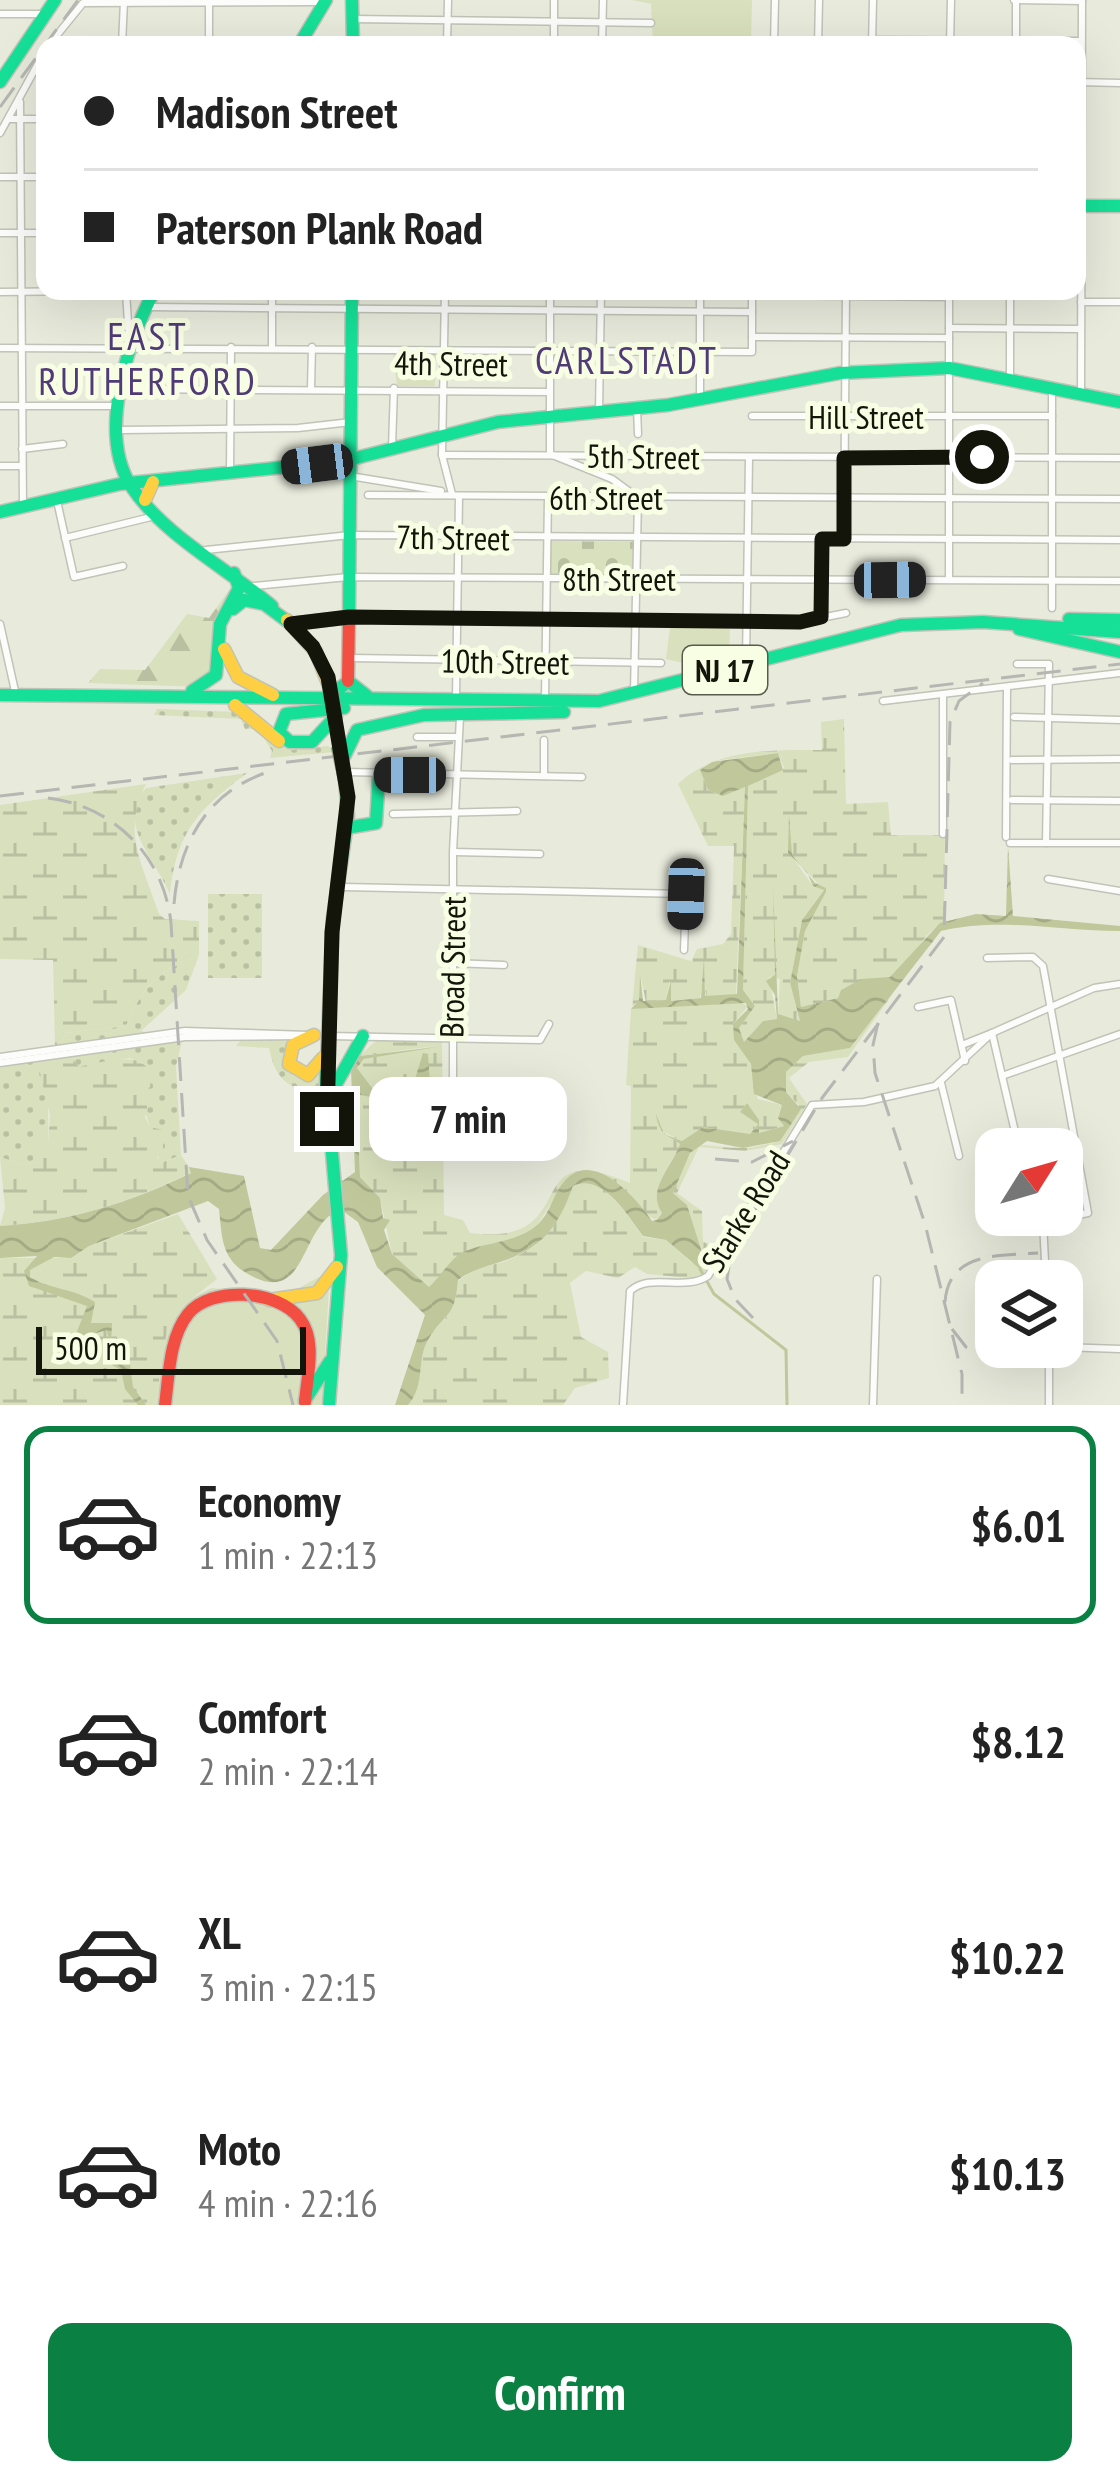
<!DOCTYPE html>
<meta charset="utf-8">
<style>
:root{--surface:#fff;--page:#f2f2f2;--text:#222;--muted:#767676;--line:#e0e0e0;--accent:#0b8043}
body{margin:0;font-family:"PT Sans Narrow",sans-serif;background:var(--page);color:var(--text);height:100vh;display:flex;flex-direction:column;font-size:45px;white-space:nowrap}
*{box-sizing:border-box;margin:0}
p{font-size:39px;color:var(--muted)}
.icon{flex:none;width:66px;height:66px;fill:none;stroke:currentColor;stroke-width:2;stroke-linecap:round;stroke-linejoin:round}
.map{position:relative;height:1405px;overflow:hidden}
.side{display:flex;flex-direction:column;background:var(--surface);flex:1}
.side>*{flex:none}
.top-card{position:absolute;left:36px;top:36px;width:1050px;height:264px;border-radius:24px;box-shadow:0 12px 48px #0002;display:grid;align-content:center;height:264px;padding:0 48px;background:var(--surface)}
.needle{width:78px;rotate:53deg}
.buttons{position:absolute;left:975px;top:1128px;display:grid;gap:24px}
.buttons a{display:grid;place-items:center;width:108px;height:108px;border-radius:24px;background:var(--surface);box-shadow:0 12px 48px #0002;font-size:60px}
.scale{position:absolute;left:36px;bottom:30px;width:270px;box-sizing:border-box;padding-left:12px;border:6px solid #13150b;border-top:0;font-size:33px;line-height:42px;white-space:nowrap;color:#13150b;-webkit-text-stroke:9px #f8fee3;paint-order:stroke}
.end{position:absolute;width:54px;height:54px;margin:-27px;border:15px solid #13150b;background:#fff;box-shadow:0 0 0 6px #fff}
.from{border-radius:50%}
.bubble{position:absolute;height:84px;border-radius:24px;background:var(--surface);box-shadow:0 12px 48px #0002;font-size:39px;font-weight:700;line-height:84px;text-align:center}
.car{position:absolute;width:36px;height:72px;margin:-36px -18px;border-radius:15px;box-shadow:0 0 9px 3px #0007;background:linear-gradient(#222 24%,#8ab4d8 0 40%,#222 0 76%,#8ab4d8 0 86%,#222 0)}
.top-card b{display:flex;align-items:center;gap:42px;height:114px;font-size:45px}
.top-card b+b{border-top:3px solid var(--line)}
.top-card i{width:30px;height:30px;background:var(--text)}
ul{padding:21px 0 0;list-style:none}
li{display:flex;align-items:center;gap:36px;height:198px;margin:0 24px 18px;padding:0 24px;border:6px solid transparent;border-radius:24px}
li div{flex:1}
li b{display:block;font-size:45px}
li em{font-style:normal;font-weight:700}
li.on{border-color:var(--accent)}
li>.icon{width:108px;height:108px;stroke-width:1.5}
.button{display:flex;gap:24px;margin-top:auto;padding:24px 48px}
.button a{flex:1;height:138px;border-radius:24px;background:var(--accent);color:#fff;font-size:48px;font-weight:700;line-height:138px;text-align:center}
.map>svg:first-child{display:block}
.grass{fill:url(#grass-dots)}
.forest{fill:url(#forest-firs)}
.wetland{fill:url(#wetland-marsh)}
.cemetery{fill:url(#cemetery-stones)}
.park{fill:#d9e0bd}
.water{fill:url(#water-waves)}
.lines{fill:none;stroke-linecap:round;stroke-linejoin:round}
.stream{stroke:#bfc79b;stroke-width:3}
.street-casing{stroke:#c0c3b7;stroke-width:9}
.fast-casing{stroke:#c0c3b7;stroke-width:15}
.slow-casing{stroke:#c0c3b7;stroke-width:15}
.jam-casing{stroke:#c0c3b7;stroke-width:15}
.street{stroke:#fcfcfa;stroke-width:6}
.fast{stroke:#16e098;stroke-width:12}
.slow{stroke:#ffcf43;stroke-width:12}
.jam{stroke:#f24e42;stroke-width:12}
.rail{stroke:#b6b6b3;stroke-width:3;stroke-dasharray:24 12;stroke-linecap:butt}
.fast-bridge-casing{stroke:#9ea18a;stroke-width:15;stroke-linecap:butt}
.fast-bridge{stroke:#16e098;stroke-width:12}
.route{stroke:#13150b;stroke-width:15}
.labels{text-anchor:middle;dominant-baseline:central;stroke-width:10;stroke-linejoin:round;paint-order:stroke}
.shield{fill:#f8fee3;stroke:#585b4c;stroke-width:3}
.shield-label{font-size:30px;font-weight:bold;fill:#13150b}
.street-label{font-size:33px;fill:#13150b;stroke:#f8fee3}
.quarter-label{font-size:39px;letter-spacing:3px;fill:#4f3b77;stroke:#f8fee3}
</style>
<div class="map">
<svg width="1120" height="1405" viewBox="0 0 1120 1405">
<defs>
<pattern id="grass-dots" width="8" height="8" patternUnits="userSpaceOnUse" patternTransform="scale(3)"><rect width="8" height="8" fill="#d9e0bd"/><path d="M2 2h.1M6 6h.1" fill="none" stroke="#b9bfa1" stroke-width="1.8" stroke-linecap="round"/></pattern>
<pattern id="forest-firs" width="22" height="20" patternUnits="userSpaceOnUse" patternTransform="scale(3)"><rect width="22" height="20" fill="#d9e0bd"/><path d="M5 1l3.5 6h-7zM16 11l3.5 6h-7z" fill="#b9bfa1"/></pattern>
<pattern id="wetland-marsh" width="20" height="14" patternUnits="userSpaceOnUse" patternTransform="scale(3)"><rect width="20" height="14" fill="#d9e0bd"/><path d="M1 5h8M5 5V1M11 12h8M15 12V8" fill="none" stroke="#b9bfa1"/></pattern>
<pattern id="cemetery-stones" width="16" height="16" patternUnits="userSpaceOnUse" patternTransform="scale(3)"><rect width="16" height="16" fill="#d9e0bd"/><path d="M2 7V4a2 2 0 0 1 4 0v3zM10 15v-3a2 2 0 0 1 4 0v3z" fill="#b9bfa1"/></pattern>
<pattern id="water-waves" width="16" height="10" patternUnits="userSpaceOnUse" patternTransform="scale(3)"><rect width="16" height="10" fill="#bfc79b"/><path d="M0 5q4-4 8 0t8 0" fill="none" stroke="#a3aa84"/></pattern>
</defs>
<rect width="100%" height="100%" fill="#e8ebdc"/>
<g class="grass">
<polygon points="157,709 238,712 292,750 328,746 335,752 270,758 272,751 258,729 245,729 241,719 154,715"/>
<path d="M247,773C198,810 177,831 170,894C156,860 115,823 146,788Z"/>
<rect x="208" y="894" width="54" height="84"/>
<path d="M199,955L186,990L141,1031L182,1041L176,1066L181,1155L160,1163L140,1093L143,1063L129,1058L79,1067L62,1046L65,1033L126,1026C143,985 158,972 199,955Z"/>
<path d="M241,1040H294L286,1064L293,1076L304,1079L321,1072L323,1103H318L315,1092C285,1088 275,1077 269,1048L236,1046Z"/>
<path d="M48,1056C45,1087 50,1114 48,1145L38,1141V1162L23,1165L0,1157V1068Z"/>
</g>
<polygon class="forest" points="232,586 216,674 201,687 88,683 100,669 145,670 187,614 209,618"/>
<g class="wetland">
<path d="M844,719L846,804L888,802L891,835H945L944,924C920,932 917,959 897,973C880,984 859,978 841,990L838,998L801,1007L797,976L805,931L826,892L793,858L813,886L824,889L802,920L790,983L800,1022L778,1015L780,979L769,977L777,1019L763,1021L744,1042L739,1028L755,1006L743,990L748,786L784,768L778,753L721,760L700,770L708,790L723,796L745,787L736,995L706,997L704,974L700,998L671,1001L670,980L666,1000L646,1002L640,973L639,1001L632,1006L638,945L691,961L697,949L723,944L731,934L734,846H708L678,784C715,748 773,750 822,750L821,722Z"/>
<path d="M146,784C121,834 143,864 159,914L165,919L199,921V955C158,972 143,985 126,1026L65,1033L62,1046L79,1067C103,1062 156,1045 150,1087L141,1093L148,1108L145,1117L150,1127L163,1130V1150L157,1157L161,1163L181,1155L192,1172C130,1202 69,1222 0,1226L5,1208L0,1157L23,1165L38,1162V1140L48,1144L50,1116L39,1068L55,1046L53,960L0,959V805Z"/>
<path d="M899,985L848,1057L809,1062L789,1078L807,1104L782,1144L745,1151L699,1147L677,1193L702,1211L703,1242L722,1248L700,1279L647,1274L635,1267L618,1278L586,1271L570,1283L581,1337L608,1352L609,1378L575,1388L563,1405H408C426,1385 416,1360 428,1340C445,1311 455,1321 458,1281C472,1269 486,1267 503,1262C544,1247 559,1224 573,1186C602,1172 628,1216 643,1237L666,1240L692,1263L706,1265L687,1205L673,1193C700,1130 686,1147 744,1148C754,1148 764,1144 774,1143L799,1105L786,1092V1072L803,1056L850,1048Z"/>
<path d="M736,1001L748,1006L733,1024C734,1042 742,1046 749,1060C755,1072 752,1086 758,1099L782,1105L778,1116L784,1126L759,1133V1121L747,1103L740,1112L758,1123L750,1134L703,1127L682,1141L661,1131L680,1144C671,1168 646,1189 662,1212L657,1220C615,1203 639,1169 568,1177L536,1227L503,1245L460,1254L430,1288L392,1254L380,1198L360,1177L356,1093L380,1099L389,1109L413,1094L423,1054L414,1083L396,1094V1102L373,1089L357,1068L365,1059L435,1046L359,1056L377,1040L442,1041L444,1215L463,1220L470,1233C587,1248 515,1134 630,1183L631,1086L626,1085L631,1009Z"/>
<polygon points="178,1214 217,1279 194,1297 168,1330 155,1405 0,1405 0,1258 71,1258 89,1246"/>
</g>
<polygon class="cemetery" points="551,541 633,542 633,575 551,574"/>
<g class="park">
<polygon points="632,0 752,0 751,45 653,45 651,4"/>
<polygon points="393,352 436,353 435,386 397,386"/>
<polygon points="730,626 729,663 692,665 666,659 670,627"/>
<polygon points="330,1271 322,1405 155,1405 167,1330 194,1297 211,1288 288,1294"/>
</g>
<path class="water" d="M778,753L783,770L748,786L743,990L755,1006L739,1028L744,1042L763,1021L777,1019L775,995L766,981L775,975L773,885L778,1014L800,1021L790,983L802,920L824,890L813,886L807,872L788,853L789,814L792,855L815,883L826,888V892L805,931L797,976L801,1007L838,998L841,990L861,979L890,977L940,923L976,914L1006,916L1008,846L1013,916L1120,926V931C1058,931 1001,917 941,931L850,1048L803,1056L786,1072V1092L801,1109L780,1141L743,1148L707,1141L690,1153L673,1193L687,1205L706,1265L700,1269L666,1240L643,1236C628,1216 602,1172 573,1186C559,1225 544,1247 503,1261C487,1267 472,1269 458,1280C455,1320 445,1311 428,1340C416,1360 426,1385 408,1405H395L425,1315L377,1267L358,1222L340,1209C298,1227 308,1308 248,1274C221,1259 222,1237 219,1209L208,1201L89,1246L71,1258L54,1257L30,1270V1277C49,1289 75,1289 95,1302L91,1323H112L111,1345L130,1364L133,1387L146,1405H138L125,1389L121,1370L112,1365L107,1330L76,1339L61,1357L59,1352L72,1344L87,1306L29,1286L24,1271L37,1256L0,1258V1226C68,1222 129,1203 191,1173L189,1167L244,1176L260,1248L271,1250L323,1195L355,1172L351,1069L359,1056L437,1047L364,1059L357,1068L373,1089L396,1102V1094L414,1082L423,1053L428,1054L430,1083L424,1080L414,1094L404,1095V1106L389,1109L380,1099L356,1094L360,1177L380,1198L383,1218L390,1220L384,1230L392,1254L429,1287C439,1278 450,1260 461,1253C484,1242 509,1244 532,1229C550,1217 551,1198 563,1183C592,1146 636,1198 652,1221L657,1220L662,1213C646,1189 671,1169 680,1144C667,1134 659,1135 656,1114L664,1134L682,1141L703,1127L750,1134L758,1124L740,1112L747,1103L759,1120V1133L784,1126L778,1118L782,1105L754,1094L751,1064L734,1040L733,1024L748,1009L746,1003L631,1009L639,1000L640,973L643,1001L666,1000L671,980V1001L701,998L704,957L705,996L737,994L745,787L723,796L708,790L700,770L712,762Z"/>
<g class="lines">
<polyline class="stream" points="700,1269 714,1294 786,1350 787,1405"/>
<defs>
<g id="street">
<polyline points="1014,0 1082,1"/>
<polyline points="209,1 209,45"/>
<polyline points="0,14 46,14"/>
<polyline points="353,19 651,23"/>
<polyline points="872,40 1081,41"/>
<polyline points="1016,44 1016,0"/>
<polyline points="49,45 83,3 321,2"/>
<polyline points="122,45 124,1"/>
<polyline points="447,45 448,0"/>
<polyline points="554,45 554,0"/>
<polyline points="602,45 603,0"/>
<polyline points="774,45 775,0"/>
<polyline points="818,45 819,0"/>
<polyline points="872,45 873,0"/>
<polyline points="950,45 951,0"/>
<polyline points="1077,82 1120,83"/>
<polyline points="20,102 23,507"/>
<polyline points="9,119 45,119"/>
<polyline points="0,133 45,51"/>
<polyline points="0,177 45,177"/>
<polyline points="0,233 45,233"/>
<polyline points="126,291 129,339"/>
<polyline points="445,291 442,455 452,494"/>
<polyline points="550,291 550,454 612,479 638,498"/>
<polyline points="1010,291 1010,377"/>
<polyline points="0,292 87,291"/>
<polyline points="752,295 949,297"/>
<polyline points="1081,302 1120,302"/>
<polyline points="148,307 752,312"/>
<polyline points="949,328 1080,329"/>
<polyline points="752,337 949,338"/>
<polyline points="272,347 272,291"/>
<polyline points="0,348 752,352 752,291"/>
<polyline points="311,388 312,347"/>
<polyline points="122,389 549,392"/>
<polyline points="1052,390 1052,608"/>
<polyline points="1081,392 1082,0"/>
<polyline points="700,399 700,291"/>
<polyline points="0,406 119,406"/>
<polyline points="637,408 638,434"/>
<polyline points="599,411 601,291"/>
<polyline points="752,416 1052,416"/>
<polyline points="122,430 298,428 351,422"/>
<polyline points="392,447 394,388"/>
<polyline points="22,449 63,444"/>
<polyline points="442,455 1120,458"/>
<polyline points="0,466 22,466"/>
<polyline points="230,471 231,347"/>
<polyline points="350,476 441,491"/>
<polyline points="368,495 1120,499"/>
<polyline points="57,501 74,577 123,566"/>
<polyline points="65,538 155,516"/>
<polyline points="844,539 846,291"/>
<polyline points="206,550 350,535 1120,540"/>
<polyline points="949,579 949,291"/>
<polyline points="254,586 348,577 1120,581"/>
<polyline points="352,617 800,622 846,613"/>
<polyline points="821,617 822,539"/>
<polyline points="0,624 15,691"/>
<polyline points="352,658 661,663"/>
<polyline points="746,661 749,458"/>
<polyline points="1017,664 1049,664 1046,843"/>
<polyline points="634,692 638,498"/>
<polyline points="943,695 943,834"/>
<polyline points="456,697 459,497"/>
<polyline points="545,699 548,497"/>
<polyline points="883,701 1120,673"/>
<polyline points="460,717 453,852 453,1147 466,1154 534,1151 542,1138 543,1092"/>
<polyline points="1014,717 1120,720"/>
<polyline points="417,737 455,737"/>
<polyline points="1012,760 1120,759"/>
<polyline points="346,772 582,777"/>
<polyline points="544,776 544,740"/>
<polyline points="1012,800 1120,801"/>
<polyline points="393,814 517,811"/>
<polyline points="1006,837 1007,687"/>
<polyline points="1010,843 1120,843"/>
<polyline points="454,852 540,854"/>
<polyline points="1048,879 1120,891"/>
<polyline points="343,887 686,894 684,950"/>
<polyline points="987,958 1033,957 1043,966 1088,1213 1043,1222"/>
<polyline points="452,963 504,965"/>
<polyline points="918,1007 951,1000 965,1061"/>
<polyline points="329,1036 540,1040 549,1024"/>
<polyline points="962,1045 992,1033 1019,1149"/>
<polyline points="0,1057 185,1031 309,1035"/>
<polyline points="0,1063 185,1037 300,1036"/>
<polyline points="1002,1076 1120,1034"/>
<polyline points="941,1083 959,1156"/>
<polyline points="1043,1222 1046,1281"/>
<polyline points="1062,1347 1120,1349"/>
<path d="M623,1405L630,1291C651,1272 684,1292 708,1276L812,1105L864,1102L935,1086L992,1033L1094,988L1120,984"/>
<polyline points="873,1405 877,1279"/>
<polyline points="1049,1405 1049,1347"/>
</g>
<g id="fast">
<polyline points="352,0 353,45"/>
<polyline points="299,45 326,0"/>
<polyline points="0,82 55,0"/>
<polyline points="1077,206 1120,206"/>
<path d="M154,291C128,342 97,433 131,486C163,535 228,569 272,606"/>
<polyline points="0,512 120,484 344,461 498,422 668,405 840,373 949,368 1120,402"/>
<polyline points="233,609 244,600 264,604 291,624"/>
<polyline points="349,617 352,291"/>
<polyline points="1069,619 1120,620"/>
<polyline points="1019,629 1120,652"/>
<polyline points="192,691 216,675 220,624 239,588 234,573"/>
<polyline points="0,695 599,701 901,625 983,622 1120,632"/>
<polyline points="328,699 348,681 367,696"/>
<polyline points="336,716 312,742 290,742 279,732 286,714 344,708"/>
<polyline points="345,755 357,730 424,715 564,712"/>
<polyline points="352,827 376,823 379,774"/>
<polyline points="331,1093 363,1036"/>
<polyline points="305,1400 330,1361"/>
<polyline points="329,1405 341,1255 326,1085 333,918 348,817 345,779"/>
</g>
<g id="slow">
<polyline points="145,500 153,482"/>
<polyline points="287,620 316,652 331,691"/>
<polyline points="224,649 238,677 273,695"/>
<polyline points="235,705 279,741"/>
<polyline points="314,1035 293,1045 289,1064 308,1075 323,1058"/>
<polyline points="269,1300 317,1293 337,1267"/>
</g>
<g id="jam">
<polyline points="291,624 349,617 348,681"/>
<path d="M165,1405C169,1376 169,1338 188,1314C210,1286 278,1289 300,1319C317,1341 307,1376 305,1402"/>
</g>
</defs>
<use href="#street" class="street-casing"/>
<use href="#fast" class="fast-casing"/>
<use href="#slow" class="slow-casing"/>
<use href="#jam" class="jam-casing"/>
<use href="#street" class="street"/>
<use href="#fast" class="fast"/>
<use href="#slow" class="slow"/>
<use href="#jam" class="jam"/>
<g class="rail">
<polyline points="0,107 78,0"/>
<polyline points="0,796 1120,664"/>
<path d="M48,798C114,806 164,856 171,923L188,1196L207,1240L277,1341L293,1405"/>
<path d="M174,904C179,843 207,792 268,772"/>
<polyline points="878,1023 873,1045 875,1073 925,1224 962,1374 962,1405"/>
<polyline points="715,1159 752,1162 793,1141"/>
<path d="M945,1302C949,1251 999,1256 1038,1253"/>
<polyline points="753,1318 735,1299 727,1279 732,1248 822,1098 944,937 950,722 959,701 983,683"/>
<polyline points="952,1329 966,1347 986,1357"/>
</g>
<defs>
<g id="fast-bridge">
<polyline points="331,691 335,715"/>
<polyline points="338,746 345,779"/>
</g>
</defs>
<use href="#fast-bridge" class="fast-bridge-casing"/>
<use href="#fast-bridge" class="fast-bridge"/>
</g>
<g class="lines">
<polyline class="route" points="327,1119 332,932 348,797 328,677 313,647 291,624 349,617 800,622 821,617 822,539 844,539 844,458 982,457"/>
</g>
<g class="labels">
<rect class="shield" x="683" y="646" width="84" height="48" rx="9"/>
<g class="shield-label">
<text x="725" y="670">NJ 17</text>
</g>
<g class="street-label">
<text transform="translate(451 363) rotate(1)">4th Street</text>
<text x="866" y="416">Hill Street</text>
<text transform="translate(643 456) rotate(1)">5th Street</text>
<text x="606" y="497">6th Street</text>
<text transform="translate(453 537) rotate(1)">7th Street</text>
<text x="619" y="578">8th Street</text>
<text transform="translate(505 661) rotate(1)">10th Street</text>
<text transform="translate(452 967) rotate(-89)">Broad Street</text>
<text transform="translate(745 1211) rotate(-58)">Starke Road</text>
</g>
<g class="quarter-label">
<text x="148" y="335">EAST<tspan x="148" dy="45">RUTHERFORD</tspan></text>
<text x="627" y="359">CARLSTADT</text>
</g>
</g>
</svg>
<div class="buttons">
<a><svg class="needle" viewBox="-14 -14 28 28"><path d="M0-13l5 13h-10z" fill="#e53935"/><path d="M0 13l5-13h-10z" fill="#767676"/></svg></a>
<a><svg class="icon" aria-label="layers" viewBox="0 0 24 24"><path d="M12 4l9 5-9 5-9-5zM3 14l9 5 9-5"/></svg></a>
</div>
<div class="scale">500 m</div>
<i class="end from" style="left:982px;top:457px"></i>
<i class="end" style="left:327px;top:1119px"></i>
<div class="bubble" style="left:369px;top:1077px;width:198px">7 min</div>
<i class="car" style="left:317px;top:464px;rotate:263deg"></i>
<i class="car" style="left:890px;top:580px;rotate:89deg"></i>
<i class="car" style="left:410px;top:775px;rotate:270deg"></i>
<i class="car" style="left:686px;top:894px;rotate:182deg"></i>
<div class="top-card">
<b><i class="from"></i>Madison Street</b>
<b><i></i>Paterson Plank Road</b>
</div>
</div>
<section class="side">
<ul>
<li class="on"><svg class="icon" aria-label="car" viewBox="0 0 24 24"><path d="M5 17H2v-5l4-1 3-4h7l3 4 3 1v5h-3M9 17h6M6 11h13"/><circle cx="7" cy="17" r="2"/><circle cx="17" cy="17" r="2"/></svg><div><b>Economy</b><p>1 min · 22:13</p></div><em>$6.01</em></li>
<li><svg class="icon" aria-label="car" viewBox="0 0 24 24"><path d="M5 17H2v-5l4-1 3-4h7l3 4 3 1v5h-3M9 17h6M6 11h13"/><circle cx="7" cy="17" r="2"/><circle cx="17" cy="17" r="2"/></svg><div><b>Comfort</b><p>2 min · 22:14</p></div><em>$8.12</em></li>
<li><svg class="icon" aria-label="car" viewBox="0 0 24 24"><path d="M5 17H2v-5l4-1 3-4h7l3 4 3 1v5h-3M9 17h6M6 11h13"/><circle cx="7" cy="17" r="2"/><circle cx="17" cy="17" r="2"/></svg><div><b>XL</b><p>3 min · 22:15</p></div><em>$10.22</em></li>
<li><svg class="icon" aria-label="car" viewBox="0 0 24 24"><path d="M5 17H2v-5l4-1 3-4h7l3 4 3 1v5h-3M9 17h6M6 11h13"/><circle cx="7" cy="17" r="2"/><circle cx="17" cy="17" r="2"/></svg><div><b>Moto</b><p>4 min · 22:16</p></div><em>$10.13</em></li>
</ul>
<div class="button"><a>Confirm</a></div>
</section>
